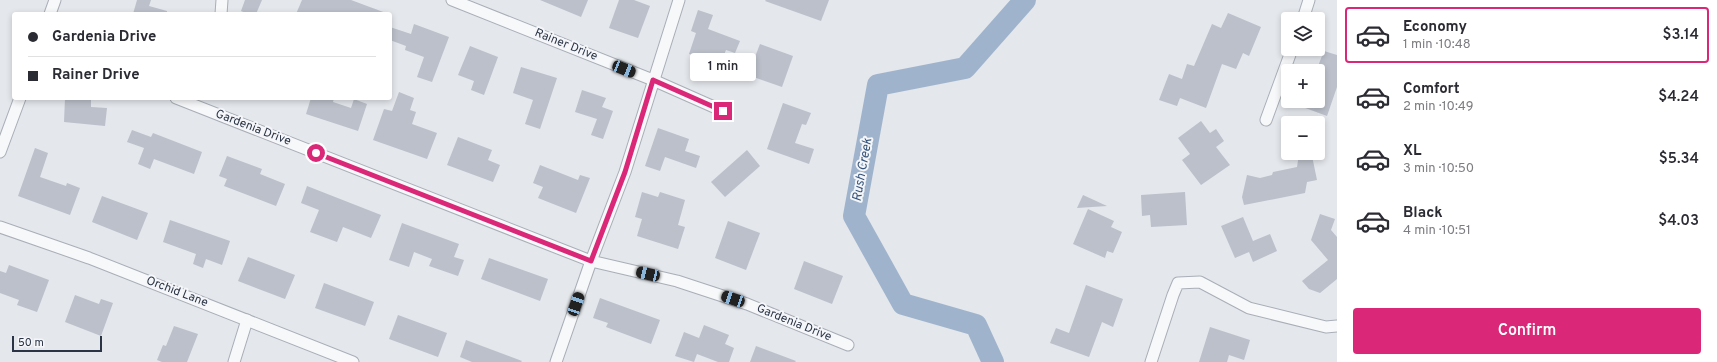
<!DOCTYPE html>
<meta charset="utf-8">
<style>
:root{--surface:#fff;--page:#f2f2f3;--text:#2b2b33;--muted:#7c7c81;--line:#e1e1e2;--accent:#db2777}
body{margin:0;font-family:Overpass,sans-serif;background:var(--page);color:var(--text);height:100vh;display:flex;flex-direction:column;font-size:15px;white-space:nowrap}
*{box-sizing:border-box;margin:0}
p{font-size:13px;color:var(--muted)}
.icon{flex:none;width:22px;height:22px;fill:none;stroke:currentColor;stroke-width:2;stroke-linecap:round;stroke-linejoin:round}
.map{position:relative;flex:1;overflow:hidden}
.details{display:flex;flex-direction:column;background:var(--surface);width:380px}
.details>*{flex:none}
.guide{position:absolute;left:12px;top:12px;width:380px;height:88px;border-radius:4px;box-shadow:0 2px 6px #0003;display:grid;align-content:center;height:88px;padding:0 16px;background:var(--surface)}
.buttons{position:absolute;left:1281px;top:12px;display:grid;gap:8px}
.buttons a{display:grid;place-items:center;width:44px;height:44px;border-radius:4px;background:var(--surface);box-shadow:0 2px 6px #0003;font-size:20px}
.scale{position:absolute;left:12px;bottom:10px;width:90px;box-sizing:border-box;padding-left:4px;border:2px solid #2b3445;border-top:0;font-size:11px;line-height:14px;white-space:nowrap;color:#2b3445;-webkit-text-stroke:3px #f4f6f9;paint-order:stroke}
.end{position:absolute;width:18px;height:18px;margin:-9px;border:5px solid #db2777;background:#fff;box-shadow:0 0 0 2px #fff}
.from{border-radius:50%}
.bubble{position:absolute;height:28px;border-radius:4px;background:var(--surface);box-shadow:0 2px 6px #0003;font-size:13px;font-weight:600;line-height:28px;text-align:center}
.car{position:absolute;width:12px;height:24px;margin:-12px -6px;border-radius:5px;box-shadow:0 0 3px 1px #0007;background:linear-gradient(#222 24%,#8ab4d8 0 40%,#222 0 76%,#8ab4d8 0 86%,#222 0)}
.guide b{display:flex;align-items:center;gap:14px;height:38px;font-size:15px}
.guide b+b{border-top:1px solid var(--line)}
.guide i{width:10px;height:10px;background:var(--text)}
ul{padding:7px 0 0;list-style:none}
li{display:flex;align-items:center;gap:12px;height:56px;margin:0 8px 6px;padding:0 8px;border:2px solid transparent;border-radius:4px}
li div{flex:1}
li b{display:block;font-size:15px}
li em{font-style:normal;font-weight:600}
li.current{border-color:var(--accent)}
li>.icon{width:36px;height:36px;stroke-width:1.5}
.button{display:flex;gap:8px;margin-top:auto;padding:8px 16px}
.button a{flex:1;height:46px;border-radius:4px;background:var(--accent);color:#fff;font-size:16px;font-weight:600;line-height:46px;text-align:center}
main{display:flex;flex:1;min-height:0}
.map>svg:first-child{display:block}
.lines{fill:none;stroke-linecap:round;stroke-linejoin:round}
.river{stroke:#9fb4cc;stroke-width:22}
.building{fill:#bbc0ca}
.minor-casing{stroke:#a9aeb7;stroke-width:13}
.minor{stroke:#f7f8fa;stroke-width:11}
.route{stroke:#db2777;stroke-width:5}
.labels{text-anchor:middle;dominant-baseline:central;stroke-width:4;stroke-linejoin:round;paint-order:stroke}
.street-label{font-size:12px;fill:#2b3445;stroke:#f4f6f9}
.water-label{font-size:13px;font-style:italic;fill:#34527a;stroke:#f4f6f9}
</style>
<main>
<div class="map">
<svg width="1337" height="362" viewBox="0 0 1337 362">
<rect width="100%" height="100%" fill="#e4e7ec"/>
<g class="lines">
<polyline class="river" points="993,362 976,325 903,304 854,216 878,85 965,68 1025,0"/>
</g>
<g class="building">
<polygon points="137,0 151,0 149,6 167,11 167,14 133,14"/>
<polygon points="245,0 262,0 256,14 248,14 241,11"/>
<polygon points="302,0 351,0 386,13 296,14"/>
<polygon points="540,0 588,0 581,17"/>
<polygon points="619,0 634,0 650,6 638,38 609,28"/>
<polygon points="766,0 829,0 821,21 765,1"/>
<polygon points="698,10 713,15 708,29 740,41 735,53 726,50 720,65 689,54 696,33 691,31"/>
<polygon points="1228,13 1261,27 1249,56 1243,53 1236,69 1222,64 1206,108 1180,98 1177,106 1159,100 1169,74 1182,79 1187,64 1194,66 1212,24 1221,28"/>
<polygon points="414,24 449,37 432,82 417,77 424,57 405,50 406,46 390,40 390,27 411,34"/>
<polygon points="760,44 793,56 782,87 748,75"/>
<polygon points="470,46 498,57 484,95 471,90 474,81 458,75"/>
<polygon points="1324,51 1337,55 1337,87 1327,116 1289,102 1318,101 1318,66"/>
<polygon points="521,67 557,78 540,129 525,124 533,100 513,93"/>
<polygon points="582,90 606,98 602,107 613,111 603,139 591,135 597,119 575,112"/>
<polygon points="399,92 414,98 410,110 416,112 412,124 437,133 427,159 373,140 384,109 392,111"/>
<polygon points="65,98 91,98 91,107 107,108 105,126 64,122"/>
<polygon points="311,98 334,98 333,102 351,108 354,99 367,104 358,131 306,114"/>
<polygon points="783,103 811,113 806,125 802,124 795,143 814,149 809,164 767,149"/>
<polygon points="1201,121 1210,133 1216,129 1224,141 1216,147 1230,165 1201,185 1182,160 1190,154 1178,138"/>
<polygon points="658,128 689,139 685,151 700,156 696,168 665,157 660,171 645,166"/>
<polygon points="132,130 151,137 153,133 202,152 194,174 154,159 150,169 138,164 144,148 127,142"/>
<polygon points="458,137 492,150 488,160 500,165 493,182 447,165"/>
<polygon points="35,148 48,153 40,177 66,186 67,183 80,188 70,215 18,196"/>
<polygon points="747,150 760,166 725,197 711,182"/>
<polygon points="1299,154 1312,156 1317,180 1307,182 1305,193 1244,205 1242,197 1247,175 1260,178 1272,175 1273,172 1297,167"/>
<polygon points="227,156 262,169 260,174 285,184 276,206 224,186 227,179 219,176"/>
<polygon points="540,165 578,180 580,175 590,178 576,213 538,198 543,187 533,183"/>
<polygon points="307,186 381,215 371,238 343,227 337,242 310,232 319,210 301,203"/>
<polygon points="642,192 658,197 660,192 685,200 678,225 685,227 678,249 637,236 642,219 635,217"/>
<polygon points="1185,192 1187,225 1151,227 1150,215 1142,216 1141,195"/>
<polygon points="1083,195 1107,206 1077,208"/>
<polygon points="102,196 148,213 137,240 92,222"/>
<polygon points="1088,209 1114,221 1111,227 1122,232 1113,253 1107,251 1105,258 1073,244"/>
<polygon points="1320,214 1335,219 1331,230 1337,237 1337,279 1320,293 1309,289 1302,281 1328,260 1311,240"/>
<polygon points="1243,217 1253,241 1270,234 1277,251 1253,262 1249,252 1235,258 1221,226"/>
<polygon points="170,220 230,241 222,265 206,259 203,268 193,264 196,254 163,242"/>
<polygon points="728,221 760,233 746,270 715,258"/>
<polygon points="402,223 459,244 454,257 464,260 458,276 429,266 432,259 414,252 409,267 389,260"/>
<polygon points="248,257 295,275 285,299 238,281"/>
<polygon points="489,258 548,279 540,301 481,279"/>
<polygon points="804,261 843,276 832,304 794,289"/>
<polygon points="9,265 49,280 37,312 17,305 19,300 0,293 0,271 6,273"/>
<polygon points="324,283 374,302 365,326 315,308"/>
<polygon points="1086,285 1123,299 1113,327 1102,322 1089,357 1050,343 1056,328 1069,333"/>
<polygon points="75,295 99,304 101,299 113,303 101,336 65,322"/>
<polygon points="600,298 660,320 651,344 606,327 608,323 593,318"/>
<polygon points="398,315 447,333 438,357 389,339"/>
<polygon points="704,325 729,335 725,344 734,348 729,362 718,362 697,354 694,362 675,356 684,332 699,338"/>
<polygon points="174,326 198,334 187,362 162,362 157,360 163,345 166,346"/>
<polygon points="1210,327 1250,340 1244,360 1229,355 1227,362 1199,362"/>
<polygon points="466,340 522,361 521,362 472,362 460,357"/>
<polygon points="756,346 796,361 795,362 750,362"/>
</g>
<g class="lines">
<defs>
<g id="minor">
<polyline points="452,0 653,80 723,111"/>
<polyline points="50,14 55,0"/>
<polyline points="221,14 222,0"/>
<polyline points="1303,19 1309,0"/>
<polyline points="176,98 591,261 677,281 747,304 848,345"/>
<polyline points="1266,120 1292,49"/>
<polyline points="0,152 20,98"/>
<polyline points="0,227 89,258 353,362"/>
<polyline points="234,362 247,320"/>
<polyline points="556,362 591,261 625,172 679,0"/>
<polyline points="1151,362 1173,295 1178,283 1200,282 1249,308 1326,327 1337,326"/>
</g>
</defs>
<use href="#minor" class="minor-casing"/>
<use href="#minor" class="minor"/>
</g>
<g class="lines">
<polyline class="route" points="316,153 591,261 625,172 653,80 723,111"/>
</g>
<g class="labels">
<g class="street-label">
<text transform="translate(566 45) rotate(22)">Rainer Drive</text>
<text transform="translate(253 128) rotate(21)">Gardenia Drive</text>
<text transform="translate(177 292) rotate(21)">Orchid Lane</text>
<text transform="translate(794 323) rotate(22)">Gardenia Drive</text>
</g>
<g class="water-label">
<text transform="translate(863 170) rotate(-80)">Rush Creek</text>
</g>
</g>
</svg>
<div class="buttons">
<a><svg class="icon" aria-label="layers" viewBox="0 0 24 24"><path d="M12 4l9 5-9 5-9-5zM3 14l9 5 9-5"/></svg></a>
<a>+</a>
<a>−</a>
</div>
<div class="scale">50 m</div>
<i class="end from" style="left:316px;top:153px"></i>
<i class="end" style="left:723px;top:111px"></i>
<div class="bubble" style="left:690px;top:53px;width:66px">1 min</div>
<i class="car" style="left:624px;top:69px;rotate:112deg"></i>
<i class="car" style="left:648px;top:274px;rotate:283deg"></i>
<i class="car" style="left:733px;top:299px;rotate:289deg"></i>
<i class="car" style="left:576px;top:304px;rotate:19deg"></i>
<div class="guide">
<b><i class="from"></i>Gardenia Drive</b>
<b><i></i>Rainer Drive</b>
</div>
</div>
<section class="details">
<ul>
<li class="current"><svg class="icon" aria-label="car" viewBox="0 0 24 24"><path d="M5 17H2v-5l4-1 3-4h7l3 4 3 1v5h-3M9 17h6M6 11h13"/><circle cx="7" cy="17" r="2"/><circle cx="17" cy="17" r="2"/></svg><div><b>Economy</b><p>1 min · 10:48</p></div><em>$3.14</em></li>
<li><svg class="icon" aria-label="car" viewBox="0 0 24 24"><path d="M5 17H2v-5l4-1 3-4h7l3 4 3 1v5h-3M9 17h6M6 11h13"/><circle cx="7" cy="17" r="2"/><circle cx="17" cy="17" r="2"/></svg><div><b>Comfort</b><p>2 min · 10:49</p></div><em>$4.24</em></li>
<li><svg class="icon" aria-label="car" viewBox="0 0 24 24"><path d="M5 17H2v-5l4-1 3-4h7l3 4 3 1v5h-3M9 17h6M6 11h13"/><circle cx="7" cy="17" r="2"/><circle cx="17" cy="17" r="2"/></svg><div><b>XL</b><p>3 min · 10:50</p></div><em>$5.34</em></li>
<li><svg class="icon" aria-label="car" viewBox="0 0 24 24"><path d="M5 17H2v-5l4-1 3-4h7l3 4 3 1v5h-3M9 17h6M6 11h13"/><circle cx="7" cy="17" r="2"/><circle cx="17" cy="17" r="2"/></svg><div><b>Black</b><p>4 min · 10:51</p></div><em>$4.03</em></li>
</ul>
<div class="button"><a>Confirm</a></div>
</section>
</main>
